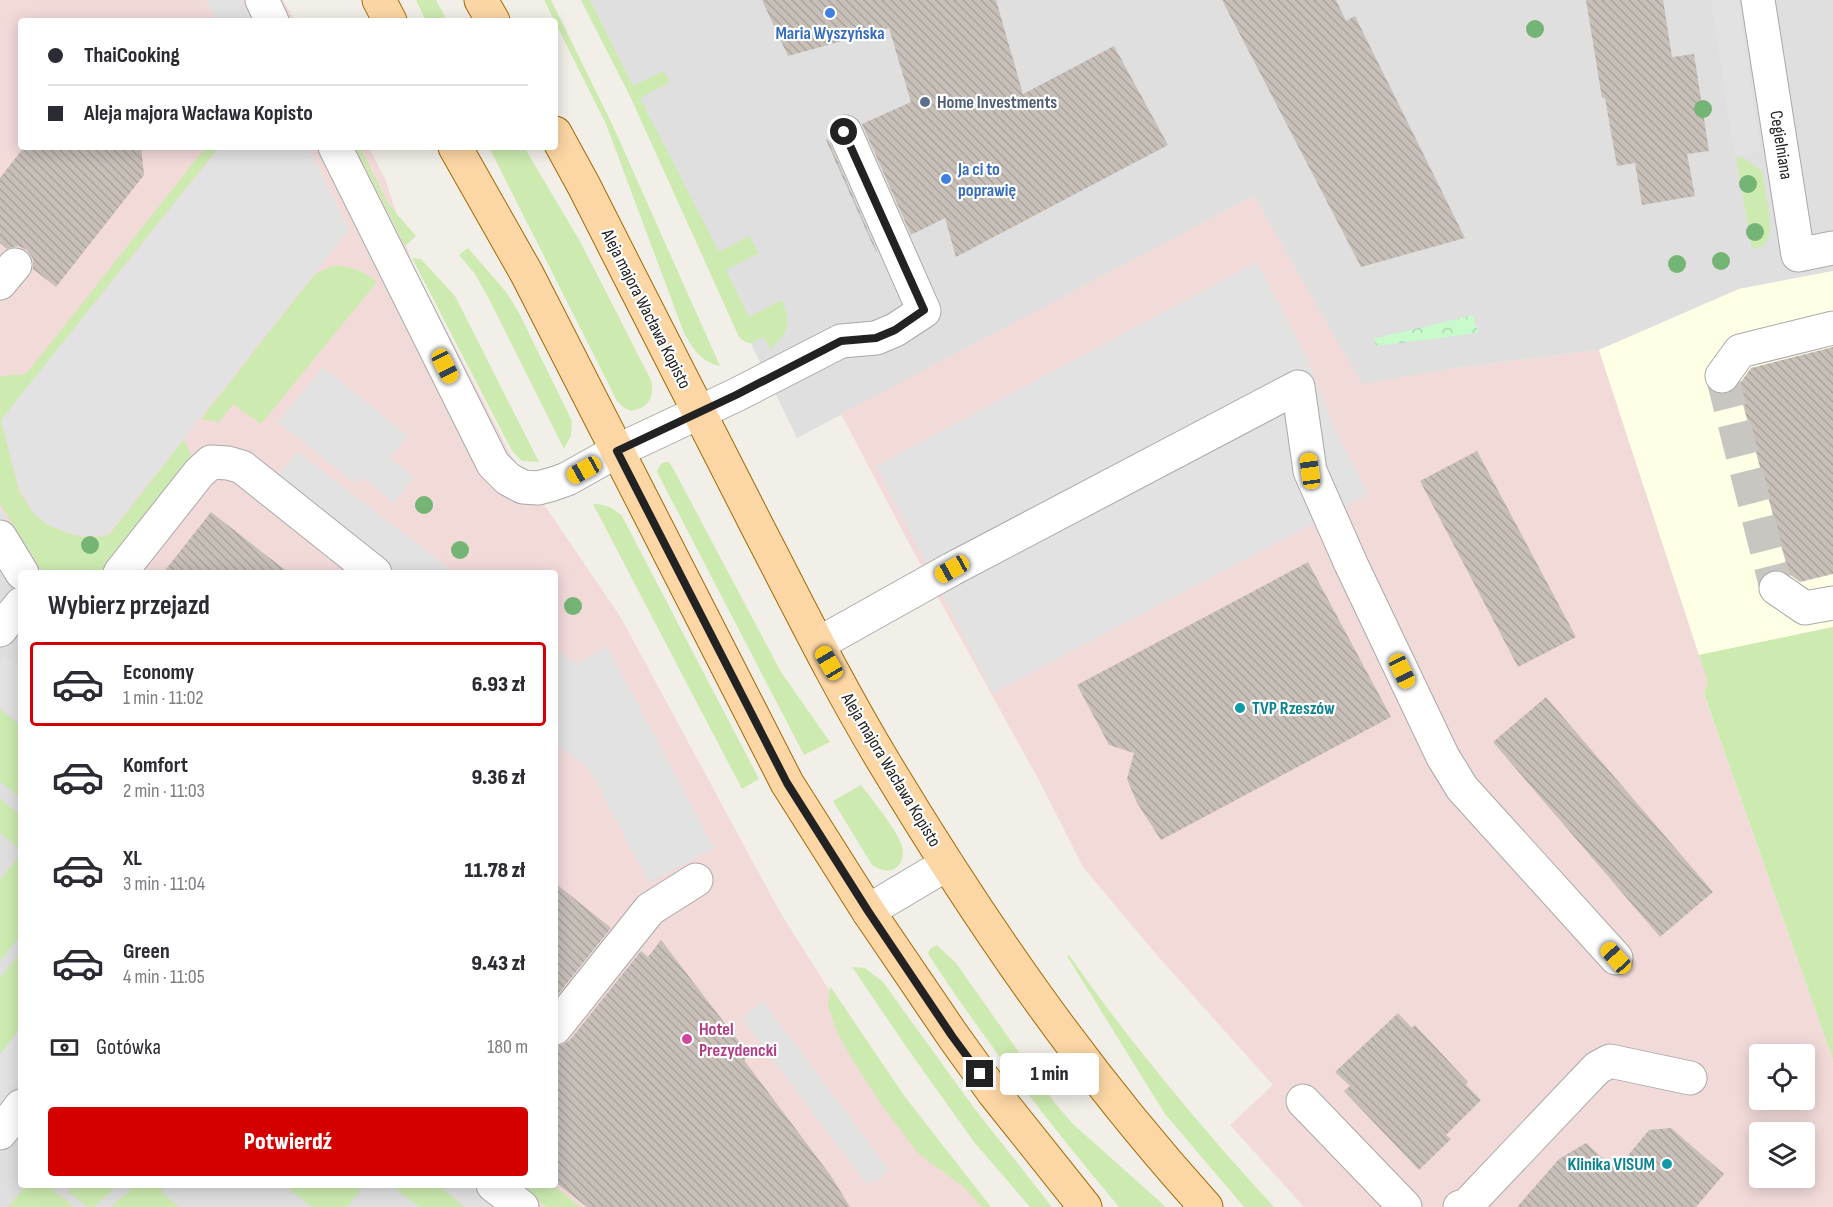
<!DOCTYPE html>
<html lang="pl">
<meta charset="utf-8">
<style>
:root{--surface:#fff;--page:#f7f7f7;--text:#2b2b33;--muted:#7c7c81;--line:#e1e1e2;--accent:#d40000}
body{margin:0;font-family:"Sofia Sans Condensed",sans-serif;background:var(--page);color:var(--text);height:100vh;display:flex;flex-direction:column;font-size:22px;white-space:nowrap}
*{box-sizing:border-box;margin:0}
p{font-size:20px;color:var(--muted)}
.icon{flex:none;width:33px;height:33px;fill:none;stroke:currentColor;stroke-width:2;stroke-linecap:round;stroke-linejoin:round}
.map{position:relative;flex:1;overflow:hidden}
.sheet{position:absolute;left:18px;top:570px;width:540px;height:618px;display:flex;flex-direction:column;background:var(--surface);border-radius:6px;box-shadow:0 3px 15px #0003}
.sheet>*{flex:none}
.hud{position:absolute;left:18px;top:18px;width:540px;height:132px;border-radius:6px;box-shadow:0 3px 15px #0003;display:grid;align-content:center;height:132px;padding:0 30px;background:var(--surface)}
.fabs{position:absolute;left:1749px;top:1044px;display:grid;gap:12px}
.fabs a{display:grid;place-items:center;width:66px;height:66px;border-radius:6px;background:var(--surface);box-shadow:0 3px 15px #0003;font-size:30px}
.end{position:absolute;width:27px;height:27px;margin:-14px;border:8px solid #222;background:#fff;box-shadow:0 0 0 3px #fff}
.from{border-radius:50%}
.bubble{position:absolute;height:42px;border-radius:6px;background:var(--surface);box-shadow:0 3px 15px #0003;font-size:20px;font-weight:800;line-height:42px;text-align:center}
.car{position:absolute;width:18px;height:36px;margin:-18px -9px;border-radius:8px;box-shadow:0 0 4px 2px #0007;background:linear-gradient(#f5c518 24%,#345 0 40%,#f5c518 0 76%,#345 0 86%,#f5c518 0)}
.hud b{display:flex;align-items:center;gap:21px;height:57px;font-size:22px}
.hud b+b{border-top:2px solid var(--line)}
.hud i{width:15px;height:15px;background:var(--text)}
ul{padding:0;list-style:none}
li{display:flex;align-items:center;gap:18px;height:84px;margin:0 12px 9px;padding:0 18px;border:3px solid transparent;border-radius:6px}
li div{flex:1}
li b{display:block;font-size:22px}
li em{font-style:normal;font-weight:800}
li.on{border-color:var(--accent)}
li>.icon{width:54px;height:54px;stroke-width:1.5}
h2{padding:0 30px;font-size:27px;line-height:72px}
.pay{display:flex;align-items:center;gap:15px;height:66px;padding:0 30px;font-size:22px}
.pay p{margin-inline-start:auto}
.action{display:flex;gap:12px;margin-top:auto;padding:12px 30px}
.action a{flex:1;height:69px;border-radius:6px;background:var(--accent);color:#fff;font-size:24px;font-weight:800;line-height:69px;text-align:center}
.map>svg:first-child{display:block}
.residential{fill:#e0dfdf}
.commercial{fill:#f2dad9;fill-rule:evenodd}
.education{fill:#ffffe5}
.grass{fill:#cdebb0}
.park{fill:url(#park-crowns)}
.parking{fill:#e2e2e2}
.building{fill:url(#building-back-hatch)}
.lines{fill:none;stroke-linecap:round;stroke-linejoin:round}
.minor-tunnel{stroke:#c8c6c1;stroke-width:33;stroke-dasharray:33 16;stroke-linecap:butt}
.minor-casing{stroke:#a9a9a9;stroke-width:35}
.major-casing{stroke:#a06b00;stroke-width:35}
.minor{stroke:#fff;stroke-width:33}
.major{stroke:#fcd6a4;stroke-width:33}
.tree{fill:#74b475}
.route{stroke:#222;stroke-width:8}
.shop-dot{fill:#3f7fe0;stroke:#fff;stroke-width:2}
.service-dot{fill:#5c6f8a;stroke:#fff;stroke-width:2}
.culture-dot{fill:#0f9aa8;stroke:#fff;stroke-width:2}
.hotel-dot{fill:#d1479c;stroke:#fff;stroke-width:2}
.labels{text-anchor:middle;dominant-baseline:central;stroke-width:4.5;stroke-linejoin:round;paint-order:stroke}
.shop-label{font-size:18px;font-weight:bold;fill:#366cbe;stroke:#fff}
.service-label{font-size:18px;font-weight:bold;fill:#4e5e75;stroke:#fff;text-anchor:start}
.street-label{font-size:18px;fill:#222;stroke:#fff}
.culture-label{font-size:18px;font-weight:bold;fill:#0d838f;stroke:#fff;text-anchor:start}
.hotel-label{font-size:18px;font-weight:bold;fill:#b23c85;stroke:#fff;text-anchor:start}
</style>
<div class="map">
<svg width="1833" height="1207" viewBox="0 0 1833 1207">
<defs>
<pattern id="park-crowns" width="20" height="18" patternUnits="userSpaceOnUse" patternTransform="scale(1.5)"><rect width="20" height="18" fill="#c8facc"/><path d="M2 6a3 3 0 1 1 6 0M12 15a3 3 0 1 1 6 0" fill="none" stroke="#acd6af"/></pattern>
<pattern id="building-back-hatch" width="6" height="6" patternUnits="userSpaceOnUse" patternTransform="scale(1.5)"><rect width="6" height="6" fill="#c7bfb8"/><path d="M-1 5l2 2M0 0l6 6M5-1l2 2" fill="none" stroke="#aba49e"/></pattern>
</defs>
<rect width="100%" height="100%" fill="#f2efe9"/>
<g class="residential">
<polygon points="581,0 1833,0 1833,271 1739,289 1599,350 1456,368 1362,385 1254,196 797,438 630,96"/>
<polygon points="0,508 40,573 21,573 21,1185 516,1185 544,1207 0,1207"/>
</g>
<g class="commercial">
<polygon points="0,0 283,0 295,21 21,21 21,147 369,147 386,181 412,263 513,459 620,616 780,912 851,1025 940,1143 982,1207 544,1207 516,1185 555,1185 555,573 40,573 0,508"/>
<path d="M1254,196L1362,384L1456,368L1599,350L1708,682L1704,695L1833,1060V1207H1304L1230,1125L1273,1085L1156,954L1083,867L1041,784L929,581L841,414ZM1760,1054H1804V1100H1760ZM1760,1132H1804V1178H1760Z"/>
</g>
<polygon class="education" points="1833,271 1833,627 1699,655 1599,350 1739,289"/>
<g class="grass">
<polygon points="416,0 436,0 447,21 426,21"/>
<path d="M544,0H551L613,126L720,366C701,362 693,349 684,333L606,124Z"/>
<path d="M581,0H590L633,86L664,71L670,82L640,98L719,252L749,236L759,253L726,270L749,317L782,300C792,324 789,332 770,349L764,337C752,343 750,347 739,337L630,96Z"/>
<polygon points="206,147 219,147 1,420 19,491 34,514 48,525 73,535 90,538 109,535 184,439 191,456 100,573 43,573 0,504 0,376 26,374"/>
<polygon points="355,147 360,147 389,205 416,236 405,246"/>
<path d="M489,147H524L581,243L651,380C655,397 649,408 631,411L623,407L617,401Z"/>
<path d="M1736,157H1742L1762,171C1764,186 1774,227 1768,239C1765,246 1759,248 1752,249Z"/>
<polygon points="468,248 507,293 518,311 572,421 571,436 564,449 489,299 475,274 459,255"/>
<polygon points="412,258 421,259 455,296 539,462 522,461 512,451"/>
<path d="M340,266C355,268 365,272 377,282L261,424L233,404L219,422L201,419L315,274L329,267Z"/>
<polygon points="664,462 669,462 674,470 781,672 830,742 804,755 657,472 660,465"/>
<path d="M593,504C605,504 613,508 622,516L759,779L742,789Z"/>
<polygon points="1833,627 1833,1060 1704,694 1708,682 1699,655"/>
<polygon points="0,709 21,726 21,799 0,781"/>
<path d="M861,785C871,799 904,837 903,853C903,857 901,863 898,866C890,874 880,870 872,865L833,801Z"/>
<polygon points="0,799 21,815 21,850 0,833"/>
<polygon points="21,854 21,935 0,961 0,880"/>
<path d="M937,945L956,963L1054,1102L1073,1124L1166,1207H1119C1051,1126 986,1043 928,954L930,949Z"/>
<polygon points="21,952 21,1027 0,1054 0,978"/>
<path d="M1069,955C1131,1044 1201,1127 1274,1207H1244L1165,1114L1067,956Z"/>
<polygon points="852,967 865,968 883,982 974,1108 1052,1207 1030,1207 974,1142 905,1045"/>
<polygon points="830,986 905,1097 991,1207 982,1207 965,1188 919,1154 883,1107 852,1059 838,1034 828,1006"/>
<polygon points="26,1185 47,1185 74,1207 8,1207"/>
<polygon points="74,1185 118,1185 94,1207 88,1207 68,1192"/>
<polygon points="136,1185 166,1185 161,1192 179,1207 111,1207"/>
<polygon points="284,1185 364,1185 347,1207 312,1207"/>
<polygon points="391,1185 438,1185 465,1207 419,1207"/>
<polygon points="518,1185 553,1185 581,1207 546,1207"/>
</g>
<polygon class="park" points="1473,315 1478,333 1377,346 1373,339"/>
<g class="parking">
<polygon points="206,0 242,0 252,21 217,21"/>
<polygon points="1711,0 1738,0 1761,152 1734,156"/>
<polygon points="220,147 309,147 349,230 108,534 89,537 73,534 48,525 34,513 20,490 1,420"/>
<polygon points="1257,262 1306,356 1337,434 1369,494 993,693 876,466"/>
<polygon points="323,367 408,436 390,458 414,477 394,503 362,477 356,484 278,422"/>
<polygon points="297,451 455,573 395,573 275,481"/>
<polygon points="607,646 714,848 649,883 589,769 555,743 555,648 571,661 579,663"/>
<polygon points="4,655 21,669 21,723 0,706 0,659"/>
<polygon points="763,1001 889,1170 880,1179 867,1184 741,1018"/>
<polygon points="21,1028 21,1075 0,1102 0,1055"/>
<polygon points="438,1185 481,1185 509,1207 465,1207"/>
</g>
<g class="building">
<polygon points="762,0 996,0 1023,94 1114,46 1168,145 956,257 945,218 911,235 862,124 911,102 889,28 788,56"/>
<polygon points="1222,0 1336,0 1346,21 1355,16 1465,238 1361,267"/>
<polygon points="1586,0 1663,0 1672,57 1694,54 1709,151 1687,154 1695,196 1642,205 1635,163 1617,166 1605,98 1602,98"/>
<polygon points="828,139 877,251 876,252 826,140"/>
<polygon points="24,147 141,147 144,175 56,287 33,269 33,259 27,250 18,246 7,249 0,243 0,178"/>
<polygon points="1833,347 1833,574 1800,582 1789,574 1738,386 1751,368"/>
<polygon points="1477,451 1576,637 1518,667 1420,481"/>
<polygon points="211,512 289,573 163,573"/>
<polygon points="1308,562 1391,717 1161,840 1137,803 1127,779 1134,753 1109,745 1077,685"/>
<polygon points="1546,697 1713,892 1660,937 1493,742"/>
<polygon points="555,883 611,928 555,998"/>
<polygon points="661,940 750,1056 744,1060 831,1176 850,1207 587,1207 555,1182 555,1046 562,1045 570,1040 641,951 648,957"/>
<polygon points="1398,1013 1412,1028 1415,1025 1468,1082 1466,1085 1481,1100 1446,1135 1451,1139 1419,1170 1344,1091 1350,1086 1335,1072"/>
<polygon points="1671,1128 1724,1174 1696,1207 1517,1207 1559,1159 1586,1143 1616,1170 1649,1130"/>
</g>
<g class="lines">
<polyline class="minor-tunnel" points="1722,376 1776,588"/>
<defs>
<g id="minor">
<polyline points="262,0 272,21"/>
<polyline points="1758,0 1798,255 1833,248"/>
<polyline points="335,147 493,464 508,479 523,487 538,488 553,484 567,479 617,451 736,395 841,341 876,338 895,330 924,311 845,132"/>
<polyline points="0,283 15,265"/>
<polyline points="1722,376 1740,351 1833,328"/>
<polyline points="0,537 22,573"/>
<polyline points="120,573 199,473 211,462 228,463 242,467 375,573"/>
<polyline points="1776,588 1805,608 1833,603"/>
<polyline points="0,630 21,604"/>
<polyline points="818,644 952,569 1298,387 1310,471 1351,564 1443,757 1462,788 1616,958"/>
<polyline points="868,911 947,864"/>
<polyline points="555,1028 650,909 696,880"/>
<polyline points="1303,1101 1405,1207"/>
<polyline points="0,1133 21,1106"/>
<polyline points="493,1185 522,1207"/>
<polyline points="1460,1207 1467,1205 1597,1068 1610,1061 1690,1078"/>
</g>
<g id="major">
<polyline points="379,0 390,21"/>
<polyline points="481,0 493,21"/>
<path d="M555,133L584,186C642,301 701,416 759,530C800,609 839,688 885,764C980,922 1082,1070 1206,1207"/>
<polyline points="455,147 527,274 787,783 868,911 953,1036 994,1093 1085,1207"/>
</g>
</defs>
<use href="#minor" class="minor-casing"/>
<use href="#major" class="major-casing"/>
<use href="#minor" class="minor"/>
<use href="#major" class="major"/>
</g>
<g class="tree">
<circle cx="1535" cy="29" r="9"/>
<circle cx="1703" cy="109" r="9"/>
<circle cx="1748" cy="184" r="9"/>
<circle cx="1755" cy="232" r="9"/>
<circle cx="1721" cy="261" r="9"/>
<circle cx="1677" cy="264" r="9"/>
<circle cx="424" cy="505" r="9"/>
<circle cx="90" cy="545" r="9"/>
<circle cx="460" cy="550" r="9"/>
<circle cx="573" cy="606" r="9"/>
</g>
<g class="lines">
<polyline class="route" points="844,132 924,310 895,330 876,338 841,341 736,395 617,451 787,783 868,911 952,1036 980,1074"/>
</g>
<g class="shop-dot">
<circle cx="830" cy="13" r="6"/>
<circle cx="946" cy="179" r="6"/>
</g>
<circle class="service-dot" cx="925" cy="102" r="6"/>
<g class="culture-dot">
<circle cx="1240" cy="708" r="6"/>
<circle cx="1667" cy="1164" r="6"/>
</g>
<circle class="hotel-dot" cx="687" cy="1039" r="6"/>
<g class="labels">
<g class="shop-label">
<text x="830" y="33">Maria Wyszyńska</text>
<text x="958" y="169" text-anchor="start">Ja ci to<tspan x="958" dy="21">poprawię</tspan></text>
</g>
<g class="service-label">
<text x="937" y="102">Home Investments</text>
</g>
<g class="street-label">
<text transform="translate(1781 145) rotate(81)">Cegielniana</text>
<text transform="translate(646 309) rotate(63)">Aleja majora Wacława Kopisto</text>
<text transform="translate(891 770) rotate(59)">Aleja majora Wacława Kopisto</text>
</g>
<g class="culture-label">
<text x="1252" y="708">TVP Rzeszów</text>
<text x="1655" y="1164" text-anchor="end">Klinika VISUM</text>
</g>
<g class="hotel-label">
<text x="699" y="1029">Hotel<tspan x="699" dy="21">Prezydencki</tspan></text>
</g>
</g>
</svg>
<div class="fabs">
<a><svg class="icon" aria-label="locate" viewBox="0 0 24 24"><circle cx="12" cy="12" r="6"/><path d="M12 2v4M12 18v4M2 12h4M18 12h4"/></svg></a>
<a><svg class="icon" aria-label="layers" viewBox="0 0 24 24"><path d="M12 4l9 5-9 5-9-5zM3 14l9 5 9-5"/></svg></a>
</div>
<i class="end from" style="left:844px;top:132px"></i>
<i class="end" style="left:980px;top:1074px"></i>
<div class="bubble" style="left:1000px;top:1053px;width:99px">1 min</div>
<i class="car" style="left:445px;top:366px;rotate:153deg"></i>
<i class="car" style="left:584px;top:470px;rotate:241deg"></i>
<i class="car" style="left:1310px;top:471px;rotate:352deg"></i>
<i class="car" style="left:952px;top:569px;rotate:241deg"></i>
<i class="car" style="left:829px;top:663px;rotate:330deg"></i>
<i class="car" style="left:1402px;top:671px;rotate:155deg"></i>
<i class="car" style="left:1616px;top:958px;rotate:318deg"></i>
<div class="hud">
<b><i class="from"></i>ThaiCooking</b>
<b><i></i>Aleja majora Wacława Kopisto</b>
</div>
<section class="sheet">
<h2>Wybierz przejazd</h2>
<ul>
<li class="on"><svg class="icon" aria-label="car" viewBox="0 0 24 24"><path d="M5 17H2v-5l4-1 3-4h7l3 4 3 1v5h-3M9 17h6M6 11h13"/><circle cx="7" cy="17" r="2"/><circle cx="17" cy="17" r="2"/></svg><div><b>Economy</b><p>1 min · 11:02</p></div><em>6.93 zł</em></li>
<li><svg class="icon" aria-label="car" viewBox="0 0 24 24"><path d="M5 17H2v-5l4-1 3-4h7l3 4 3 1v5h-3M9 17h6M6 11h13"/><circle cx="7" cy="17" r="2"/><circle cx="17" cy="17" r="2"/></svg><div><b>Komfort</b><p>2 min · 11:03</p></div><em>9.36 zł</em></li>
<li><svg class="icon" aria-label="car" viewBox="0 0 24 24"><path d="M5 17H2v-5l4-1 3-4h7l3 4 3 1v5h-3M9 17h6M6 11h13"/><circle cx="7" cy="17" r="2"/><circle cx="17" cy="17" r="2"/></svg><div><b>XL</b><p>3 min · 11:04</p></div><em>11.78 zł</em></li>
<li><svg class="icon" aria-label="car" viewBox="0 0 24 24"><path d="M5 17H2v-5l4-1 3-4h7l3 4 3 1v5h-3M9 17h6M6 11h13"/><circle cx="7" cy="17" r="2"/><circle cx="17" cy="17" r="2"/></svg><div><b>Green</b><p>4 min · 11:05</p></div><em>9.43 zł</em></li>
</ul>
<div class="pay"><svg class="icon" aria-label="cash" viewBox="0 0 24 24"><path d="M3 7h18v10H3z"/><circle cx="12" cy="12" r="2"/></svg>Gotówka<p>180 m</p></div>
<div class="action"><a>Potwierdź</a></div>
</section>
</div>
